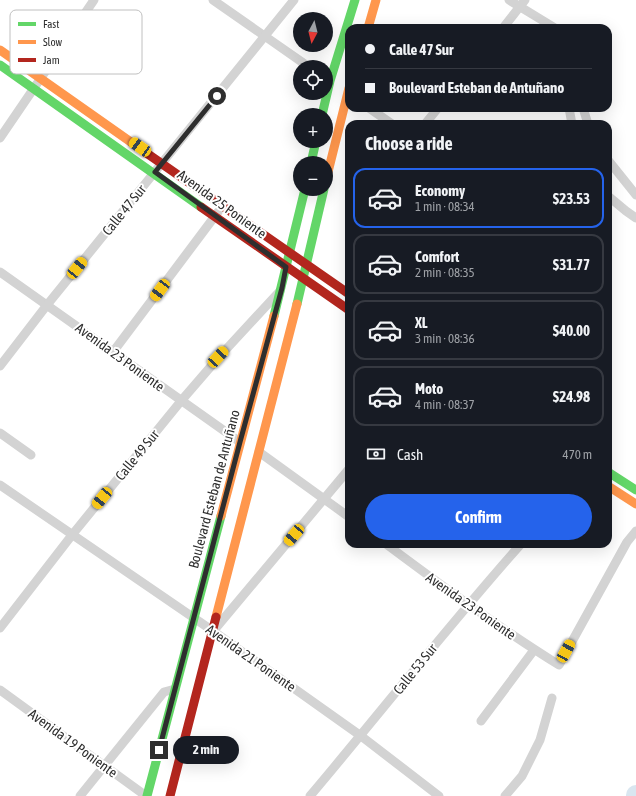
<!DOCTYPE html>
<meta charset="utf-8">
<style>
:root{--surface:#171b24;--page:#20242c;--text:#f1f3f6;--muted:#9ea1a6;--line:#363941;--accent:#2563eb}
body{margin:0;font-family:"Asap Condensed",sans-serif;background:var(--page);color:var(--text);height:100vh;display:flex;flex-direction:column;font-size:15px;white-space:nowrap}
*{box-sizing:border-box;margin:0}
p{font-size:13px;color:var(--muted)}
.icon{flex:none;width:22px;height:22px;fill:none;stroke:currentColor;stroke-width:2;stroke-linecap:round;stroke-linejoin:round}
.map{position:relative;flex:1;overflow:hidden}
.sheet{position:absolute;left:345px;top:120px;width:267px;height:428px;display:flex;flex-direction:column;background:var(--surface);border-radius:12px;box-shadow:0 4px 16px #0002}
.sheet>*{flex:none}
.banner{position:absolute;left:345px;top:24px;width:267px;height:88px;border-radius:12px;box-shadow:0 4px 16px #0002;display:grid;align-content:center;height:88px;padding:0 20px;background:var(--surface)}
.needle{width:26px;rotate:187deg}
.fabs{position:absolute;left:293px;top:12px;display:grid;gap:8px}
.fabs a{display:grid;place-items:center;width:40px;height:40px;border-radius:50%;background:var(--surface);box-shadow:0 4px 16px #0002;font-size:20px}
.end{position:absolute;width:18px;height:18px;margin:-9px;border:5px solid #2e2e2e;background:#fff;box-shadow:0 0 0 2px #fff}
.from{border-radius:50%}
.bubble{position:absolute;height:28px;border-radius:14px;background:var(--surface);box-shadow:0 4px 16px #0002;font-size:13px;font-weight:700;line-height:28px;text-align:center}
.car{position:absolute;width:12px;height:24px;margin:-12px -6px;border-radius:5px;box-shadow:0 0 3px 1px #0007;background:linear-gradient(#f5c518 24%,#345 0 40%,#f5c518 0 76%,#345 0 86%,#f5c518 0)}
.banner b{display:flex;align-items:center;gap:14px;height:38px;font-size:15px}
.banner b+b{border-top:1px solid var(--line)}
.banner i{width:10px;height:10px;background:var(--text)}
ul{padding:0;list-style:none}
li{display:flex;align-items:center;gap:12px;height:60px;margin:0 8px 6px;padding:0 12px;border:2px solid var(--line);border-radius:12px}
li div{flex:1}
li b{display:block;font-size:15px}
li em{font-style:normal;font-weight:700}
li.selected{border-color:var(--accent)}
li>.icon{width:36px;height:36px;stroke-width:1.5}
h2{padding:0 20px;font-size:18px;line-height:48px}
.pay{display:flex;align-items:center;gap:10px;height:44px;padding:0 20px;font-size:15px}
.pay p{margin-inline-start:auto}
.button{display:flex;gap:8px;margin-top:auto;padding:8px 20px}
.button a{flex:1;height:46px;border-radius:24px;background:var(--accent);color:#fff;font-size:16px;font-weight:700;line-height:46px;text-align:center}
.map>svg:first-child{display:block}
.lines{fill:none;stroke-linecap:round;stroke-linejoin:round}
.river{stroke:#d9e6f0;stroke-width:20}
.street{stroke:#d3d3d3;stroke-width:9}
.fast{stroke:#63d668;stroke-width:9}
.slow{stroke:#ff974d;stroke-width:9}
.jam{stroke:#b3261e;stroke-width:9}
.route{stroke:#2e2e2e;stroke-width:5}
.labels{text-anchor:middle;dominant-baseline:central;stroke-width:4;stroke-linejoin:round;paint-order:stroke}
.street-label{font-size:14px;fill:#2e2e2e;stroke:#fff}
.key{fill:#fff;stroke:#c0c0c0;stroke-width:1}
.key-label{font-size:11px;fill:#2e2e2e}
</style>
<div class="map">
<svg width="636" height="796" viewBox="0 0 636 796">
<rect width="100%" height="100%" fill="#fff"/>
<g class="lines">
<polyline class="river" points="636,796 636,795"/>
<g class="street">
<polyline points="213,0 309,67"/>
<polyline points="509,0 555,28"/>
<polyline points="503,28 525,0"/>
<polyline points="369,108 392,124"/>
<polyline points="569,108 572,124"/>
<polyline points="583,108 588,124"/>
<polyline points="425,124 438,108"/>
<polyline points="0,138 94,0"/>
<polyline points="608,160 636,195"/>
<polyline points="608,196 626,211 636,218"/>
<polyline points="0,272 240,442"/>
<polyline points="113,352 218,212"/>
<polyline points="0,366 47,305 294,0"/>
<polyline points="0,433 31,455"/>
<polyline points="259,452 349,517"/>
<polyline points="0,485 213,631 361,736 439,796"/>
<path d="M386,544C442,586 499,628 559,665L627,542L636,531"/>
<polyline points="0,628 72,535 181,401 219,357 280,291"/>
<polyline points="215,629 349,469"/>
<polyline points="0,690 146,796"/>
<polyline points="481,721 534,650"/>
<polyline points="80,796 164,692 175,689"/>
<path d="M310,796C381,712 448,626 521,544"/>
<polyline points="505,796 522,776 540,740 552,698"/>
</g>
<g class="fast">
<polyline points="0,65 201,207"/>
<polyline points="322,115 330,81 355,0"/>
<polyline points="311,163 316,141"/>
<polyline points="297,304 324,189"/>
<polyline points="274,316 305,189"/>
<polyline points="608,472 636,490"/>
<polyline points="147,796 221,516"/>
</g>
<g class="slow">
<polyline points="368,28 376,0"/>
<polyline points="0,50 145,152"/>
<polyline points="326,180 349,88"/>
<polyline points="608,486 636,504"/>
<polyline points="221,516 274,316"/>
<polyline points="216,617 297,304"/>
</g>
<g class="jam">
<polyline points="145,152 349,294"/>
<polyline points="201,207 349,310"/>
<polyline points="170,796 216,617"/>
</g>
</g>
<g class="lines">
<polyline class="route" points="159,750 240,442 282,288 286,267 155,172 217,96"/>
</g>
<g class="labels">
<g class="street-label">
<text transform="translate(222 204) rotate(36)">Avenida 25 Poniente</text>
<text transform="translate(124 210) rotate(-51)">Calle 47 Sur</text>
<text transform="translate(120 357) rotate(36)">Avenida 23 Poniente</text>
<text transform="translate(137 455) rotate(-51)">Calle 49 Sur</text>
<text transform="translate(214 489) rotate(-75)">Boulevard Esteban de Antuñano</text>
<text transform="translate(471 606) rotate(35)">Avenida 23 Poniente</text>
<text transform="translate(251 658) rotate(35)">Avenida 21 Poniente</text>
<text transform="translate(415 669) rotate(-51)">Calle 53 Sur</text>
<text transform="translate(73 743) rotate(36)">Avenida 19 Poniente</text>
</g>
</g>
<rect x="10" y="10" width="132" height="64" rx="6" class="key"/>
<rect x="18" y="22" width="18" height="4" fill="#63d668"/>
<rect x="18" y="40" width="18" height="4" fill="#ff974d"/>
<rect x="18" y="58" width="18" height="4" fill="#b3261e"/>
<g class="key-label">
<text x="43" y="28">Fast</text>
<text x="43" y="46">Slow</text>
<text x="43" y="64">Jam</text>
</g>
</svg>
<div class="fabs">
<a><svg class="needle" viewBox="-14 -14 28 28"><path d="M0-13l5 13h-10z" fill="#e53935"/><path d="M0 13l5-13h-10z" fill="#9ea1a6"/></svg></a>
<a><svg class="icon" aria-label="locate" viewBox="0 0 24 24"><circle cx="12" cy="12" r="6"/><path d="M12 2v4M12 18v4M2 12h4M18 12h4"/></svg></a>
<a>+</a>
<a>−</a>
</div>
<i class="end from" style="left:217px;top:96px"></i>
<i class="end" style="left:159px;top:750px"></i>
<div class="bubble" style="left:173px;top:736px;width:66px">2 min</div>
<i class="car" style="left:140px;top:147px;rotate:305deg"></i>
<i class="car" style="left:77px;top:268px;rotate:39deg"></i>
<i class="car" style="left:160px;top:290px;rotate:217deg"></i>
<i class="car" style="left:218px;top:357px;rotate:43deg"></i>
<i class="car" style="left:102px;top:498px;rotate:219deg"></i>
<i class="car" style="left:294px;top:535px;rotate:220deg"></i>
<i class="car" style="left:566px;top:651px;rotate:29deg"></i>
<div class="banner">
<b><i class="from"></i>Calle 47 Sur</b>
<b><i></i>Boulevard Esteban de Antuñano</b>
</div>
<section class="sheet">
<h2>Choose a ride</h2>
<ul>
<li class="selected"><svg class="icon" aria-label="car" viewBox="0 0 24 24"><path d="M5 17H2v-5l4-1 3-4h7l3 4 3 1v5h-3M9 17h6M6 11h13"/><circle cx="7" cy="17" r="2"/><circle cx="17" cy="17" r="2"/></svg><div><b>Economy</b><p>1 min · 08:34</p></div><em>$23.53</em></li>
<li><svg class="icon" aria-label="car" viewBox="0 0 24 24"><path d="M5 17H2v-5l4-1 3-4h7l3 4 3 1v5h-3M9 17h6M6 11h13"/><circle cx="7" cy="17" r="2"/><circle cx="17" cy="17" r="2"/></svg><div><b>Comfort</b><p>2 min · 08:35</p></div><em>$31.77</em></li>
<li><svg class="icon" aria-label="car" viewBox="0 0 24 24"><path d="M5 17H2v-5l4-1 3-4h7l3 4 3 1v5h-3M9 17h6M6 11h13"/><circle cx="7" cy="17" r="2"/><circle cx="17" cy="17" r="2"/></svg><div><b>XL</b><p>3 min · 08:36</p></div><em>$40.00</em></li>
<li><svg class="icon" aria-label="car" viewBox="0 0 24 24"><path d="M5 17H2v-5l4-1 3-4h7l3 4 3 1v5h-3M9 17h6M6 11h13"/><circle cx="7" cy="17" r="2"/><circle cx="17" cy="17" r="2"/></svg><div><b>Moto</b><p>4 min · 08:37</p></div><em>$24.98</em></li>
</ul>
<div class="pay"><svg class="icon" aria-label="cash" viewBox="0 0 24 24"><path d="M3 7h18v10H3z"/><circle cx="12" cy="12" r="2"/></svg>Cash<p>470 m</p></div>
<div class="button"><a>Confirm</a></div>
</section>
</div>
